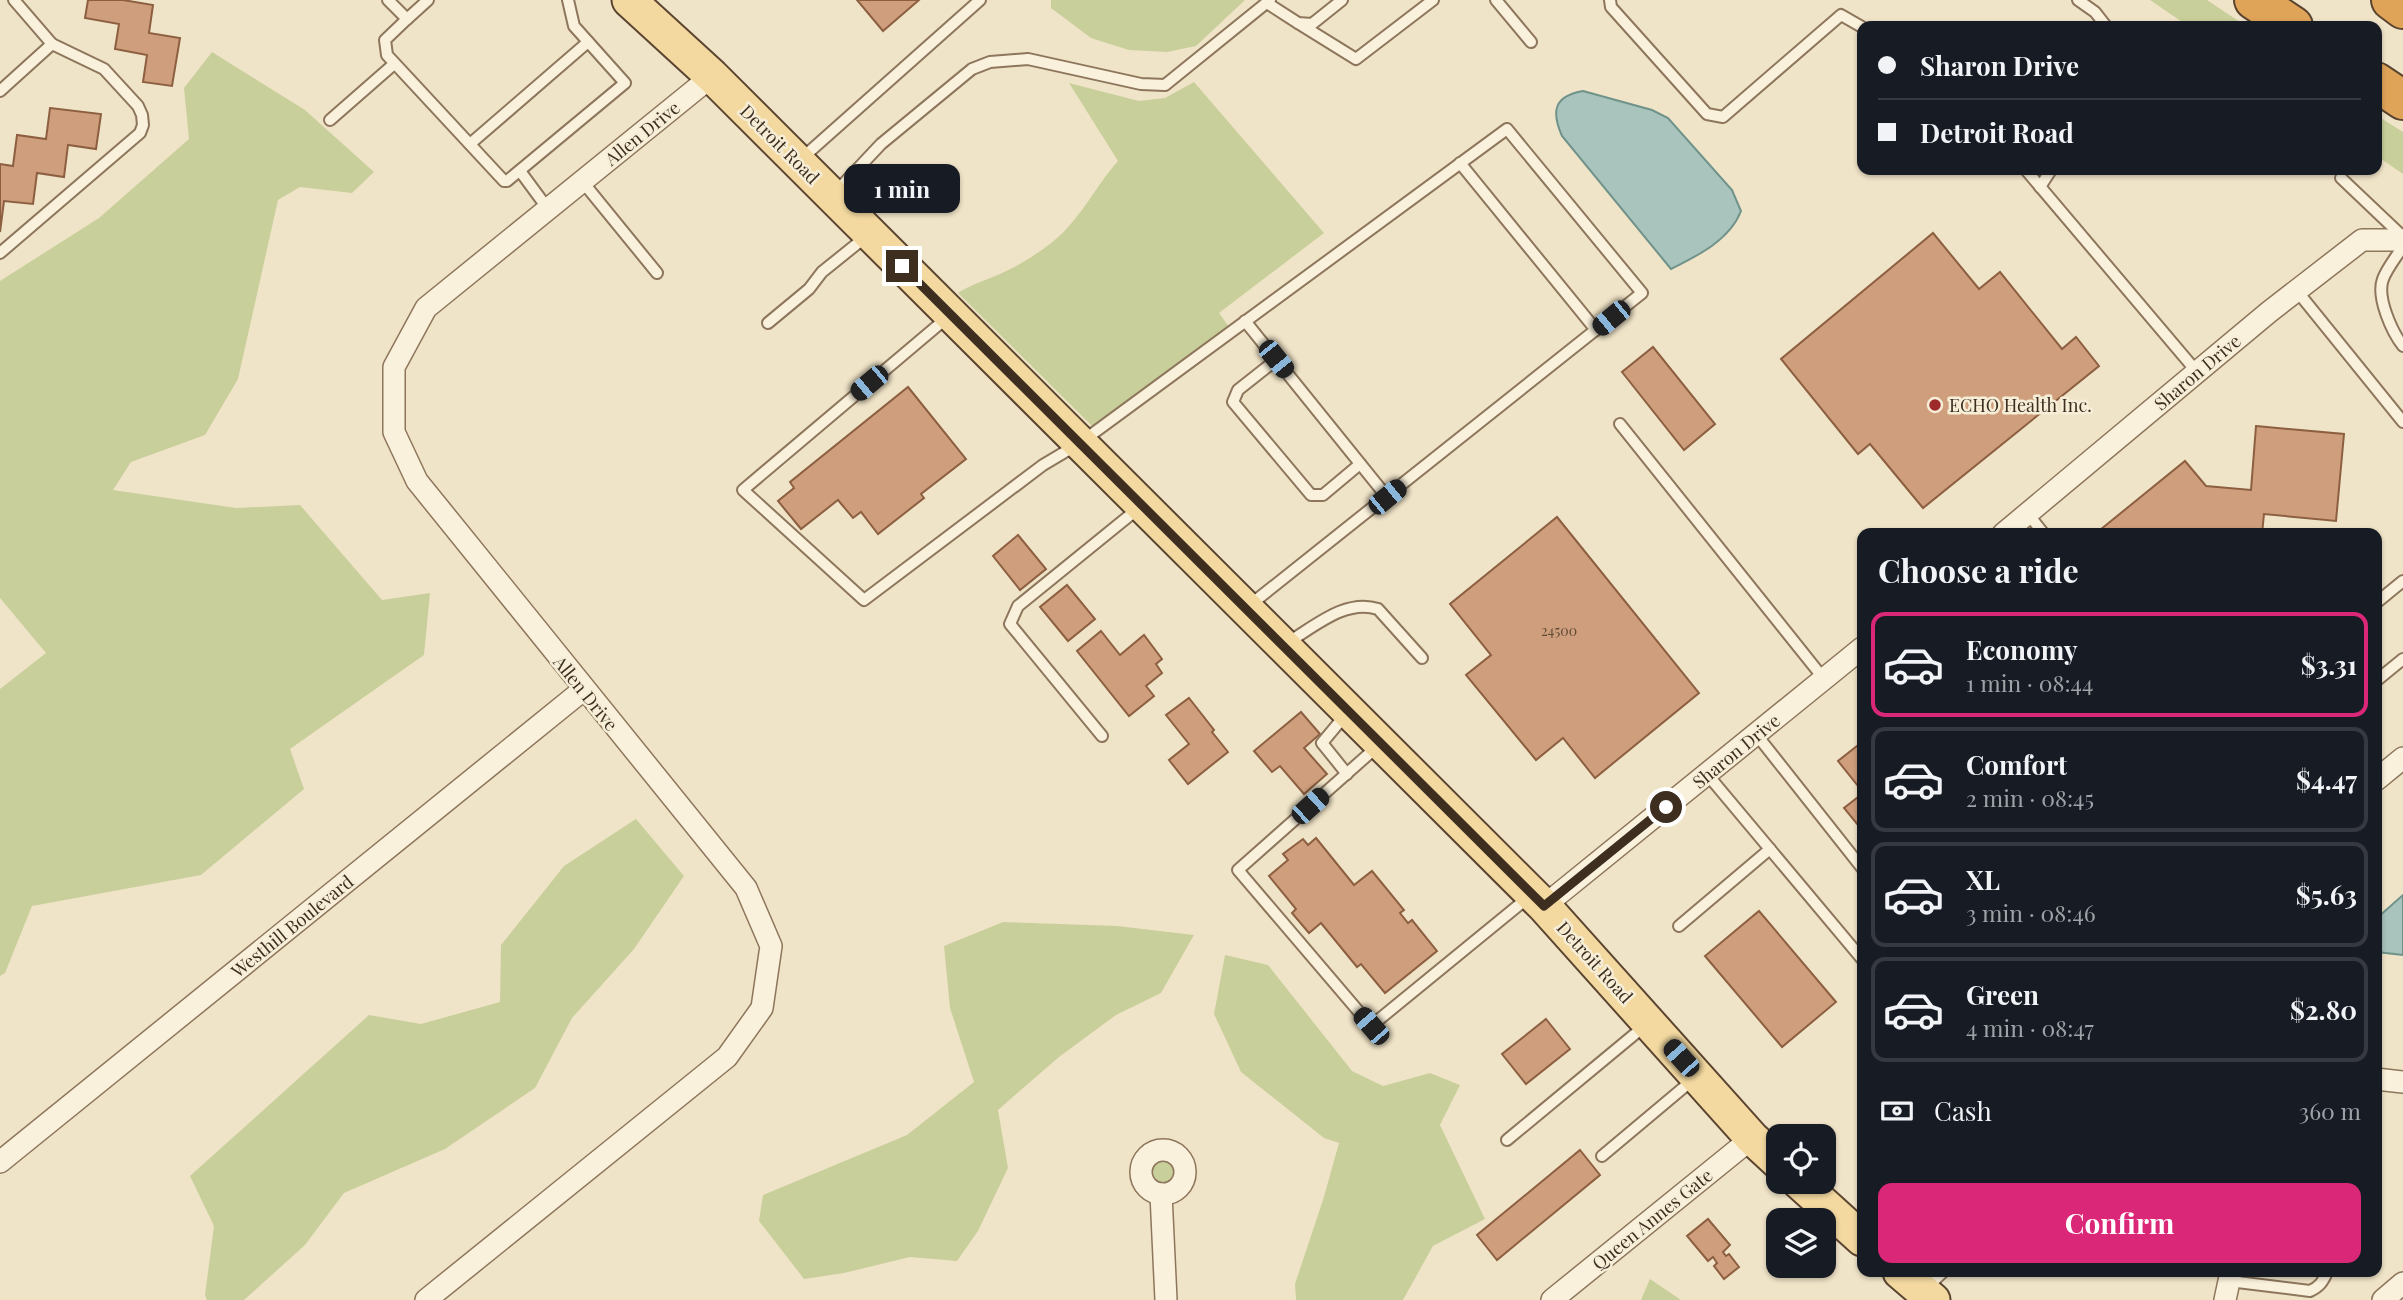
<!DOCTYPE html>
<meta charset="utf-8">
<style>
:root{--surface:#171b24;--page:#20242c;--text:#f1f3f6;--muted:#9ea1a6;--line:#363941;--accent:#db2777}
body{margin:0;font-family:"Playfair Display",serif;background:var(--page);color:var(--text);height:100vh;display:flex;flex-direction:column;font-size:26px;white-space:nowrap}
*{box-sizing:border-box;margin:0}
p{font-size:23px;color:var(--muted)}
.icon{flex:none;width:38px;height:38px;fill:none;stroke:currentColor;stroke-width:2;stroke-linecap:round;stroke-linejoin:round}
.map{position:relative;flex:1;overflow:hidden}
.panel{position:absolute;left:1857px;top:528px;width:525px;height:749px;display:flex;flex-direction:column;background:var(--surface);border-radius:14px;box-shadow:0 2px 5px #0004}
.panel>*{flex:none}
.hud{position:absolute;left:1857px;top:21px;width:525px;height:154px;border-radius:14px;box-shadow:0 2px 5px #0004;display:grid;align-content:center;height:154px;padding:0 21px;background:var(--surface)}
.tools{position:absolute;left:1766px;top:1124px;display:grid;gap:14px}
.tools a{display:grid;place-items:center;width:70px;height:70px;border-radius:14px;background:var(--surface);box-shadow:0 2px 5px #0004;font-size:35px}
.end{position:absolute;width:32px;height:32px;margin:-16px;border:9px solid #3d2e20;background:#fff;box-shadow:0 0 0 4px #fff}
.from{border-radius:50%}
.bubble{position:absolute;height:49px;border-radius:14px;background:var(--surface);box-shadow:0 2px 5px #0004;font-size:23px;font-weight:700;line-height:49px;text-align:center}
.car{position:absolute;width:21px;height:42px;margin:-21px -10px;border-radius:9px;box-shadow:0 0 5px 2px #0007;background:linear-gradient(#222 24%,#8ab4d8 0 40%,#222 0 76%,#8ab4d8 0 86%,#222 0)}
.hud b{display:flex;align-items:center;gap:24px;height:66px;font-size:26px}
.hud b+b{border-top:2px solid var(--line)}
.hud i{width:18px;height:18px;background:var(--text)}
ul{padding:0;list-style:none}
li{display:flex;align-items:center;gap:21px;height:105px;margin:0 14px 10px;padding:0 7px;border:4px solid var(--line);border-radius:14px}
li div{flex:1}
li b{display:block;font-size:26px}
li em{font-style:normal;font-weight:700}
li.active{border-color:var(--accent)}
li>.icon{width:63px;height:63px;stroke-width:1.5}
h2{padding:0 21px;font-size:32px;line-height:84px}
.pay{display:flex;align-items:center;gap:18px;height:77px;padding:0 21px;font-size:26px}
.pay p{margin-inline-start:auto}
.button{display:flex;gap:14px;margin-top:auto;padding:14px 21px}
.button a{flex:1;height:80px;border-radius:14px;background:var(--accent);color:#fff;font-size:28px;font-weight:700;line-height:80px;text-align:center}
.map>svg:first-child{display:block}
.green{fill:#c9cf9b}
.water{fill:#a9c4bc;stroke:#6f938a;stroke-width:2}
.building{fill:#cf9f7d;stroke:#8d5f41;stroke-width:2}
.lines{fill:none;stroke-linecap:round;stroke-linejoin:round}
.lane-casing{stroke:#8d765c;stroke-width:14}
.street-casing{stroke:#8d765c;stroke-width:24}
.primary-casing{stroke:#5b4430;stroke-width:37}
.highway-casing{stroke:#5b4430;stroke-width:42}
.lane{stroke:#faf1dc;stroke-width:10}
.street{stroke:#faf1dc;stroke-width:21}
.primary{stroke:#f3d9a0;stroke-width:33}
.highway{stroke:#e0a458;stroke-width:38}
.route{stroke:#3d2e20;stroke-width:9}
.poi-dot{fill:#9e2a2b;stroke:#f7eed8;stroke-width:2.5}
.labels{text-anchor:middle;dominant-baseline:central;stroke-width:5;stroke-linejoin:round;paint-order:stroke}
.number-label{font-size:14px;fill:#624a37}
.street-label{font-size:18px;fill:#3d2e20;stroke:#f7eed8}
.poi-label{font-size:18px;fill:#3d2e20;stroke:#f7eed8;text-anchor:start}
</style>
<div class="map">
<svg width="2403" height="1300" viewBox="0 0 2403 1300">
<rect width="100%" height="100%" fill="#f0e4c8"/>
<g class="green">
<polygon points="1051,0 1245,0 1196,46 1167,52 1129,50 1091,38 1051,8"/>
<polygon points="2150,0 2207,0 2246,26 2188,26"/>
<polygon points="212,52 305,110 374,172 352,193 300,187 278,200 238,379 205,435 131,462 113,490 236,508 300,505 382,600 430,593 424,655 290,749 304,789 201,875 32,906 5,973 0,976 0,689 46,653 0,598 0,281 99,218 189,139 184,88"/>
<path d="M1194,82L1324,233L1219,313L1232,331L1097,431L958,293C972,284 987,280 1002,273C1024,263 1054,244 1069,226C1087,206 1100,181 1118,161L1069,83L1139,101L1165,98Z"/>
<polygon points="2376,115 2403,132 2403,174 2377,156"/>
<polygon points="636,819 684,876 634,949 572,1018 535,1088 445,1149 344,1193 305,1245 244,1300 207,1300 205,1295 214,1226 190,1176 369,1015 421,1024 500,1002 501,945 564,866"/>
<polygon points="1003,922 1117,926 1194,935 1161,993 1116,1015 1059,1057 998,1110 1008,1168 978,1231 957,1261 910,1257 844,1273 804,1279 759,1221 763,1195 907,1135 974,1082 950,1008 944,946"/>
<polygon points="1225,955 1268,965 1352,1071 1383,1086 1430,1073 1460,1085 1440,1125 1485,1219 1433,1246 1403,1300 1296,1300 1295,1284 1323,1200 1339,1143 1324,1138 1241,1072 1214,1014"/>
<circle cx="1163" cy="1171" r="12"/>
<polygon points="1650,1279 1681,1300 1641,1300"/>
</g>
<g class="water">
<path d="M1583,91L1652,110L1668,118L1732,190L1741,211C1730,240 1697,256 1671,269L1562,136C1551,111 1554,96 1583,91Z"/>
<polygon points="2403,895 2403,955 2377,952 2377,918"/>
</g>
<g class="building">
<polygon points="88,0 123,0 153,5 149,33 180,38 172,86 143,82 147,55 115,49 119,24 85,18"/>
<polygon points="857,0 919,0 883,31"/>
<polygon points="50,108 101,114 96,149 68,145 64,177 37,173 33,204 4,201 0,232 0,164 13,166 17,135 46,139"/>
<polygon points="1933,233 1979,289 2000,272 2062,349 2076,337 2099,366 1923,508 1870,444 1858,454 1781,359"/>
<polygon points="1653,347 1715,424 1684,450 1622,372"/>
<polygon points="908,387 966,459 921,494 924,498 878,534 861,512 853,518 838,500 801,529 778,501 794,488 790,482"/>
<polygon points="2256,426 2344,434 2336,521 2264,514 2262,534 2095,534 2185,461 2206,486 2251,490"/>
<polygon points="1557,517 1699,693 1595,778 1563,738 1536,760 1466,675 1491,655 1450,604"/>
<polygon points="1018,535 1046,569 1020,590 993,556"/>
<polygon points="1067,585 1095,619 1068,641 1040,607"/>
<polygon points="1101,631 1120,655 1144,635 1162,659 1156,664 1162,673 1146,686 1154,696 1129,716 1077,651"/>
<polygon points="1189,698 1214,730 1212,732 1228,752 1188,784 1169,760 1189,744 1166,715"/>
<polygon points="1301,712 1320,734 1304,748 1327,774 1304,794 1280,766 1272,772 1254,751"/>
<polygon points="1862,742 1862,791 1838,761"/>
<polygon points="1862,794 1862,830 1844,808"/>
<polygon points="1316,838 1354,885 1372,871 1404,910 1400,913 1408,923 1412,920 1437,951 1385,993 1361,964 1357,967 1321,923 1309,933 1292,913 1296,909 1269,876 1288,860 1283,854 1303,839 1308,845"/>
<polygon points="1759,911 1836,1002 1782,1047 1705,956"/>
<polygon points="1546,1019 1570,1049 1526,1084 1502,1054"/>
<polygon points="1580,1150 1600,1175 1497,1260 1477,1235"/>
<polygon points="1708,1219 1730,1245 1723,1252 1726,1256 1729,1254 1739,1267 1724,1279 1714,1266 1717,1263 1713,1257 1708,1261 1687,1236"/>
</g>
<g class="lines">
<defs>
<g id="lane">
<polyline points="388,0 407,19 385,40 387,55 504,181 507,181 625,83 574,26 568,0"/>
<polyline points="1496,0 1531,42"/>
<polyline points="1610,0 1611,7 1707,114 1723,117 1841,15 1862,27"/>
<polyline points="2078,0 2095,12 2106,26"/>
<polyline points="1267,3 1298,23 1312,24 1342,0"/>
<polyline points="407,19 428,0"/>
<polyline points="1298,23 1356,59 1433,0"/>
<polyline points="0,91 52,44 14,0"/>
<polyline points="330,120 394,64"/>
<polyline points="470,144 588,42"/>
<polyline points="800,160 980,0"/>
<polyline points="1460,163 1596,330"/>
<polyline points="2026,170 2197,372"/>
<polyline points="520,171 548,209"/>
<polyline points="2341,178 2403,237"/>
<polyline points="582,181 657,273"/>
<polyline points="2040,187 2051,170"/>
<polyline points="834,194 881,144 972,69 990,62 1028,59 1141,84 1165,85 1270,0"/>
<path d="M2403,246C2397,256 2387,268 2383,279C2376,297 2392,332 2403,346"/>
<polyline points="0,253 140,133 143,125 142,115 138,106 104,69 52,44"/>
<polyline points="2297,291 2403,422"/>
<polyline points="949,316 743,490 864,600 1043,465 1080,443 1507,129 1642,293 1250,605"/>
<polyline points="1245,321 1387,497"/>
<polyline points="768,323 809,289 822,272 868,235"/>
<polyline points="1276,360 1238,390 1233,402 1311,495 1323,495 1360,464"/>
<polyline points="1620,424 1824,679"/>
<polyline points="2028,514 2044,534"/>
<polyline points="2376,603 2403,581"/>
<path d="M1285,644C1313,628 1345,598 1378,609L1422,658"/>
<polyline points="2376,681 2403,659"/>
<polyline points="1347,713 1322,743 1347,774"/>
<polyline points="1756,734 1862,868"/>
<polyline points="1102,736 1010,624 1018,606 1140,507"/>
<polyline points="1379,745 1238,870 1371,1026 1530,896"/>
<polyline points="1707,774 1862,959"/>
<polyline points="1679,926 1770,849"/>
<polyline points="1507,1140 1647,1024"/>
<polyline points="1602,1156 1695,1078"/>
<path d="M2229,1281L2310,1291C2319,1287 2323,1282 2327,1272"/>
<polyline points="1925,1289 1943,1272"/>
</g>
<g id="street">
<polyline points="2003,534 2269,312 2362,240 2403,240"/>
<polyline points="2376,780 2403,758"/>
<polyline points="1544,906 1862,648"/>
<polyline points="2376,1079 2403,1082"/>
<circle cx="1163" cy="1172" r="22"/>
<polyline points="0,1162 583,690"/>
<polyline points="1161,1194 1166,1300"/>
<polyline points="426,1300 727,1057 762,1008 771,946 746,888 417,481 394,432 394,367 426,308 712,76"/>
<polyline points="1552,1300 1752,1138"/>
<polyline points="2225,1300 2231,1272"/>
<polyline points="2383,1300 2403,1283"/>
</g>
<g id="primary">
<polyline points="629,0 712,76 1544,906 1752,1138 1778,1162"/>
<polyline points="1798,1181 1862,1239"/>
<polyline points="1900,1272 1933,1300"/>
</g>
<g id="highway">
<polyline points="2254,0 2293,26"/>
<polyline points="2391,0 2403,9"/>
<polyline points="2376,82 2403,100"/>
</g>
</defs>
<use href="#lane" class="lane-casing"/>
<use href="#street" class="street-casing"/>
<use href="#primary" class="primary-casing"/>
<use href="#highway" class="highway-casing"/>
<use href="#lane" class="lane"/>
<use href="#street" class="street"/>
<use href="#primary" class="primary"/>
<use href="#highway" class="highway"/>
</g>
<g class="lines">
<polyline class="route" points="902,266 1544,906 1666,807"/>
</g>
<circle class="poi-dot" cx="1935" cy="405" r="7"/>
<g class="labels">
<g class="number-label">
<text x="1559" y="630">24500</text>
</g>
<g class="street-label">
<text transform="translate(642 133) rotate(-39)">Allen Drive</text>
<text transform="translate(780 144) rotate(45)">Detroit Road</text>
<text transform="translate(2197 372) rotate(-40)">Sharon Drive</text>
<text transform="translate(586 693) rotate(51)">Allen Drive</text>
<text transform="translate(1736 751) rotate(-39)">Sharon Drive</text>
<text transform="translate(292 926) rotate(-39)">Westhill Boulevard</text>
<text transform="translate(1595 962) rotate(48)">Detroit Road</text>
<text transform="translate(1652 1219) rotate(-39)">Queen Annes Gate</text>
</g>
<g class="poi-label">
<text x="1949" y="405">ECHO Health Inc.</text>
</g>
</g>
</svg>
<div class="tools">
<a><svg class="icon" aria-label="locate" viewBox="0 0 24 24"><circle cx="12" cy="12" r="6"/><path d="M12 2v4M12 18v4M2 12h4M18 12h4"/></svg></a>
<a><svg class="icon" aria-label="layers" viewBox="0 0 24 24"><path d="M12 4l9 5-9 5-9-5zM3 14l9 5 9-5"/></svg></a>
</div>
<i class="end from" style="left:1666px;top:807px"></i>
<i class="end" style="left:902px;top:266px"></i>
<div class="bubble" style="left:844px;top:164px;width:116px">1 min</div>
<i class="car" style="left:1611px;top:318px;rotate:231deg"></i>
<i class="car" style="left:1276px;top:359px;rotate:141deg"></i>
<i class="car" style="left:869px;top:383px;rotate:230deg"></i>
<i class="car" style="left:1387px;top:497px;rotate:51deg"></i>
<i class="car" style="left:1310px;top:806px;rotate:48deg"></i>
<i class="car" style="left:1371px;top:1026px;rotate:319deg"></i>
<i class="car" style="left:1681px;top:1058px;rotate:318deg"></i>
<div class="hud">
<b><i class="from"></i>Sharon Drive</b>
<b><i></i>Detroit Road</b>
</div>
<section class="panel">
<h2>Choose a ride</h2>
<ul>
<li class="active"><svg class="icon" aria-label="car" viewBox="0 0 24 24"><path d="M5 17H2v-5l4-1 3-4h7l3 4 3 1v5h-3M9 17h6M6 11h13"/><circle cx="7" cy="17" r="2"/><circle cx="17" cy="17" r="2"/></svg><div><b>Economy</b><p>1 min · 08:44</p></div><em>$3.31</em></li>
<li><svg class="icon" aria-label="car" viewBox="0 0 24 24"><path d="M5 17H2v-5l4-1 3-4h7l3 4 3 1v5h-3M9 17h6M6 11h13"/><circle cx="7" cy="17" r="2"/><circle cx="17" cy="17" r="2"/></svg><div><b>Comfort</b><p>2 min · 08:45</p></div><em>$4.47</em></li>
<li><svg class="icon" aria-label="car" viewBox="0 0 24 24"><path d="M5 17H2v-5l4-1 3-4h7l3 4 3 1v5h-3M9 17h6M6 11h13"/><circle cx="7" cy="17" r="2"/><circle cx="17" cy="17" r="2"/></svg><div><b>XL</b><p>3 min · 08:46</p></div><em>$5.63</em></li>
<li><svg class="icon" aria-label="car" viewBox="0 0 24 24"><path d="M5 17H2v-5l4-1 3-4h7l3 4 3 1v5h-3M9 17h6M6 11h13"/><circle cx="7" cy="17" r="2"/><circle cx="17" cy="17" r="2"/></svg><div><b>Green</b><p>4 min · 08:47</p></div><em>$2.80</em></li>
</ul>
<div class="pay"><svg class="icon" aria-label="cash" viewBox="0 0 24 24"><path d="M3 7h18v10H3z"/><circle cx="12" cy="12" r="2"/></svg>Cash<p>360 m</p></div>
<div class="button"><a>Confirm</a></div>
</section>
</div>
